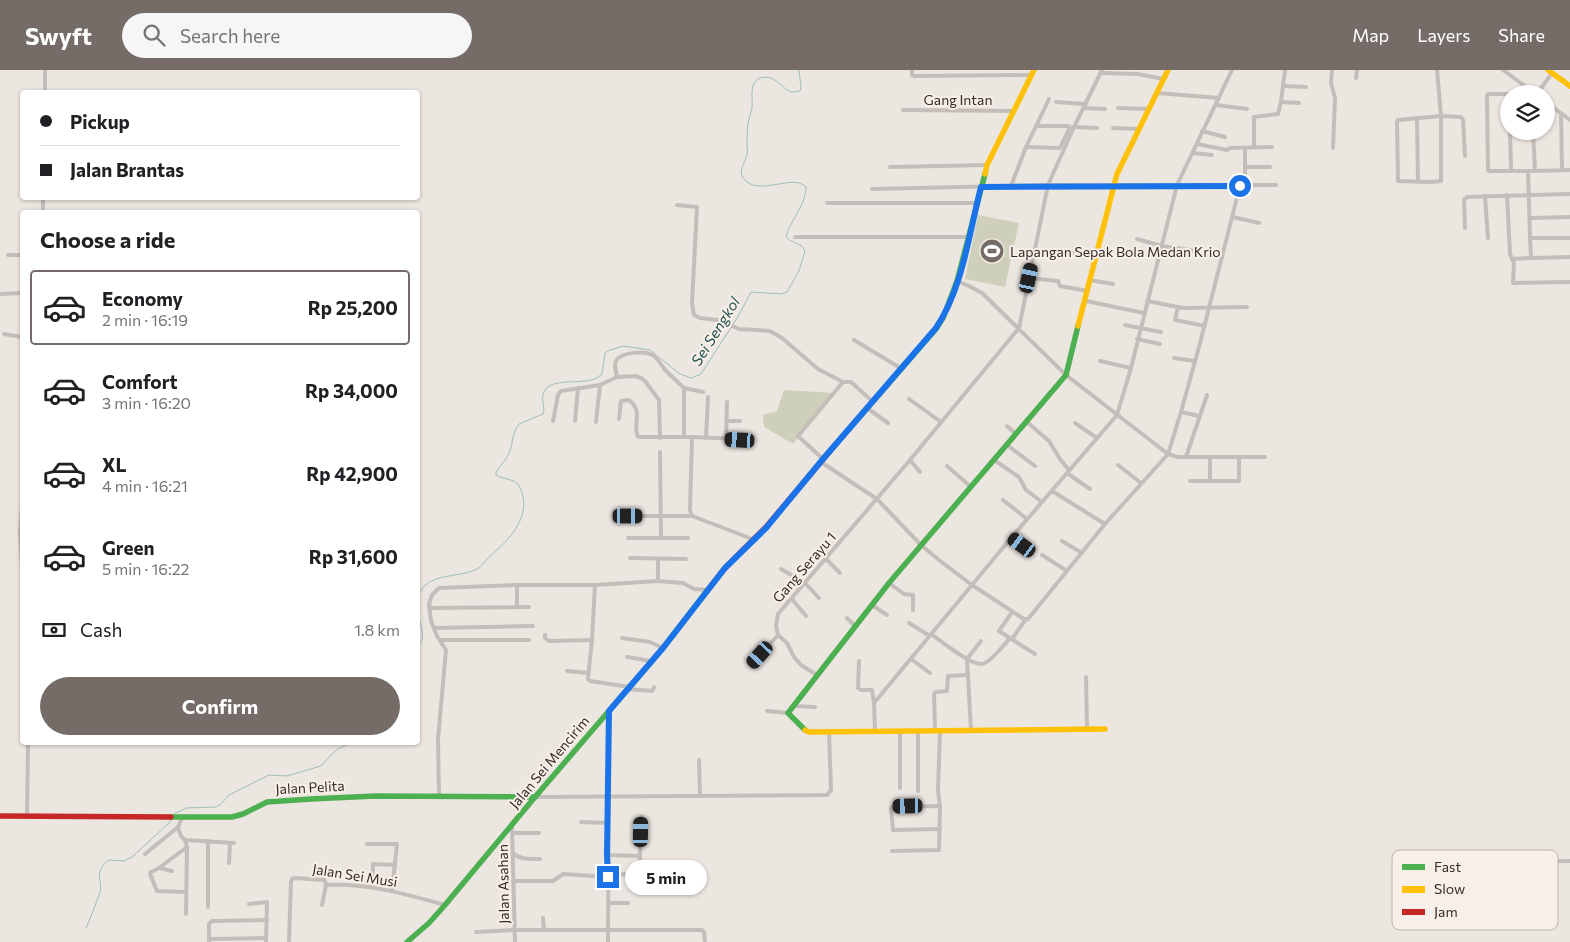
<!DOCTYPE html>
<meta charset="utf-8">
<style>
:root{--surface:#fff;--page:#f6f6f6;--text:#202124;--muted:#757577;--line:#e0e0e0;--accent:#756c68}
body{margin:0;font-family:Commissioner,sans-serif;background:var(--page);color:var(--text);height:100vh;display:flex;flex-direction:column;font-size:19px;white-space:nowrap}
*{box-sizing:border-box;margin:0}
p{font-size:16px;color:var(--muted)}
.icon{flex:none;width:28px;height:28px;fill:none;stroke:currentColor;stroke-width:2;stroke-linecap:round;stroke-linejoin:round}
.map{position:relative;flex:1;overflow:hidden}
.details{position:absolute;left:20px;top:140px;width:400px;height:535px;display:flex;flex-direction:column;background:var(--surface);border-radius:5px;box-shadow:0 1px 4px #0004}
.details>*{flex:none}
.hud{position:absolute;left:20px;top:20px;width:400px;height:110px;border-radius:5px;box-shadow:0 1px 4px #0004;display:grid;align-content:center;height:110px;padding:0 20px;background:var(--surface)}
.controls{position:absolute;left:1500px;top:15px;display:grid;gap:10px}
.controls a{display:grid;place-items:center;width:55px;height:55px;border-radius:50%;background:var(--surface);box-shadow:0 1px 4px #0004;font-size:25px}
.end{position:absolute;width:22px;height:22px;margin:-11px;border:6px solid #1a73e8;background:#fff;box-shadow:0 0 0 2px #fff}
.from{border-radius:50%}
.bubble{position:absolute;height:35px;border-radius:18px;background:var(--surface);box-shadow:0 1px 4px #0004;font-size:16px;font-weight:700;line-height:35px;text-align:center}
.car{position:absolute;width:15px;height:30px;margin:-15px -8px;border-radius:6px;box-shadow:0 0 4px 1px #0007;background:linear-gradient(#222 24%,#8ab4d8 0 40%,#222 0 76%,#8ab4d8 0 86%,#222 0)}
.hud b{display:flex;align-items:center;gap:18px;height:48px;font-size:19px}
.hud b+b{border-top:1px solid var(--line)}
.hud i{width:12px;height:12px;background:var(--text)}
ul{padding:0;list-style:none}
li{display:flex;align-items:center;gap:15px;height:75px;margin:0 10px 8px;padding:0 10px;border:2px solid transparent;border-radius:5px}
li div{flex:1}
li b{display:block;font-size:19px}
li em{font-style:normal;font-weight:700}
li.current{border-color:var(--accent)}
li>.icon{width:45px;height:45px;stroke-width:1.5}
h2{padding:0 20px;font-size:22px;line-height:60px}
.pay{display:flex;align-items:center;gap:12px;height:55px;padding:0 20px;font-size:19px}
.pay p{margin-inline-start:auto}
.primary-button{display:flex;gap:10px;margin-top:auto;padding:10px 20px}
.primary-button a{flex:1;height:58px;border-radius:30px;background:var(--accent);color:#fff;font-size:20px;font-weight:700;line-height:58px;text-align:center}
header{display:flex;align-items:center;gap:30px;box-sizing:border-box;height:70px;padding:0 25px;background:var(--accent);color:#fff}
header strong{font-size:24px}
nav{display:flex;gap:28px;margin-inline-start:auto;font-size:18px}
.search{width:350px;height:45px;background:var(--page);display:flex;align-items:center;gap:12px;box-sizing:border-box;padding:0 18px;border-radius:28px;color:var(--muted);font-size:19px}
.map>svg:first-child{display:block}
.green{fill:#cfd0bb}
.lines{fill:none;stroke-linecap:round;stroke-linejoin:round}
.stream{stroke:#9ebdb9;stroke-width:1}
.street{stroke:#c4beba;stroke-width:4}
.fast{stroke:#4caf50;stroke-width:5.5}
.slow{stroke:#ffc107;stroke-width:5.5}
.jam{stroke:#c62828;stroke-width:5.5}
.route{stroke:#1a73e8;stroke-width:6}
.labels{text-anchor:middle;dominant-baseline:central;stroke-width:4;stroke-linejoin:round;paint-order:stroke}
.street-label{font-size:14px;fill:#352b28;stroke:#f8efe8}
.poi-label{font-size:14px;fill:#352b28;stroke:#f8efe8;text-anchor:start}
.water-label{font-size:15px;font-style:italic;fill:#215452;stroke:#f8efe8}
.key{fill:#f8efe8;stroke:#beb4ae;stroke-width:1}
.key-label{font-size:14px;fill:#352b28}
</style>
<header>
<strong>Swyft</strong>
<div class="search"><svg class="icon" aria-label="search" viewBox="0 0 24 24"><circle cx="10" cy="10" r="6"/><path d="M15 15l6 6"/></svg>Search here</div>
<nav><a>Map</a><a>Layers</a><a>Share</a></nav>
</header>
<div class="map">
<svg width="1570" height="872" viewBox="0 0 1570 872">
<rect width="100%" height="100%" fill="#ece6e0"/>
<g class="green">
<polygon points="978,145 1019,153 1005,217 965,209"/>
<polygon points="784,320 834,323 793,374 764,357 763,345 777,341"/>
</g>
<g class="lines">
<g class="stream">
<path d="M418,527C426,501 458,509 477,499C482,496 484,492 488,488C508,471 535,445 519,416C515,408 503,410 496,405V402C501,395 507,389 510,381C513,372 512,363 519,354L543,344C546,336 540,329 544,322C550,309 573,313 584,311C592,311 597,308 602,304L605,283L610,280L623,276L650,280L680,304L691,308L701,304L739,245L751,222L781,224L787,222L799,201L805,181C802,172 790,174 786,166C791,149 806,135 806,117C794,103 758,127 744,109C737,101 746,92 747,84C748,81 747,79 747,76C747,69 747,60 748,53C749,48 751,43 752,38C753,29 749,14 758,9C774,1 783,21 792,22C793,22 798,21 800,21L801,18L799,0"/>
<path d="M418,544C420,554 427,568 418,576"/>
<polyline points="174,744 186,738 216,737 221,734 229,725 269,705 287,706 321,696 330,686 338,679 346,675 360,672"/>
<path d="M86,858C91,847 95,836 99,825C105,810 91,804 109,790L124,791L132,787L170,752L171,749"/>
</g>
<g class="street">
<polyline points="912,0 912,5 914,6 1031,5"/>
<polyline points="1285,0 1281,32 1299,33"/>
<polyline points="1332,0 1331,13 1335,28 1333,78"/>
<polyline points="1437,0 1441,46 1441,111 1430,112 1398,111 1397,52 1398,50 1441,46 1461,47 1463,50 1465,86"/>
<polyline points="1503,0 1533,22"/>
<polyline points="1101,3 1138,4 1164,9"/>
<polyline points="1356,8 1357,0"/>
<polyline points="1283,16 1306,17"/>
<polyline points="45,22 45,0"/>
<polyline points="1157,23 1219,28"/>
<polyline points="1509,24 1488,24 1487,26 1488,100 1489,101 1528,101"/>
<polyline points="1510,24 1533,22"/>
<polyline points="1537,24 1552,3"/>
<polyline points="1056,32 1086,34"/>
<polyline points="1546,32 1570,50"/>
<polyline points="1216,35 1247,39"/>
<polyline points="1083,38 1105,39"/>
<polyline points="1118,38 1149,39"/>
<polyline points="903,40 1014,41"/>
<polyline points="1561,43 1562,100"/>
<polyline points="1417,48 1418,111"/>
<polyline points="1074,57 1097,58"/>
<polyline points="1113,58 1138,59"/>
<polyline points="1202,61 1225,67"/>
<polyline points="1510,61 1511,101"/>
<polyline points="1533,61 1535,101 1528,101 1530,168 1570,168"/>
<polyline points="1197,74 1227,80 1230,78 1272,77"/>
<polyline points="1026,77 1060,78 1070,57 1067,56 1037,56"/>
<polyline points="1254,77 1254,47 1278,44 1281,32"/>
<polyline points="1193,83 1212,85"/>
<polyline points="890,97 987,95"/>
<polyline points="1246,97 1270,97"/>
<polyline points="1535,101 1570,100"/>
<polyline points="1011,116 1026,77 1049,29"/>
<polyline points="1245,116 1245,78"/>
<polyline points="872,119 1048,115 1276,115"/>
<polyline points="1507,125 1510,184 1514,193 1513,213 1570,212"/>
<polyline points="1485,126 1488,168"/>
<polyline points="827,133 977,133"/>
<polyline points="677,135 697,137 692,233 694,245 700,248 718,250 739,259 770,261 782,268 818,299 843,312 798,366 823,389"/>
<polyline points="43,142 43,128"/>
<polyline points="1233,147 1259,153"/>
<polyline points="1530,148 1570,147"/>
<polyline points="1465,158 1464,130 1467,127 1570,124"/>
<polyline points="795,167 969,167"/>
<polyline points="1530,168 1531,188 1570,187"/>
<polyline points="1137,169 1162,176 1197,181"/>
<polyline points="1067,182 1096,187"/>
<polyline points="8,185 22,185"/>
<polyline points="1512,189 1531,188"/>
<polyline points="1029,208 1058,211 1060,216 1088,221"/>
<polyline points="1090,210 1113,214"/>
<polyline points="957,211 969,216 982,223 1066,305 1168,384 1178,387 1265,387"/>
<polyline points="0,224 22,223"/>
<polyline points="1086,231 1144,243"/>
<polyline points="1147,231 1183,238 1247,237"/>
<polyline points="1178,237 1175,250 1205,256"/>
<polyline points="1125,255 1161,262"/>
<polyline points="4,264 22,267"/>
<polyline points="1137,269 1160,274"/>
<polyline points="854,270 902,299"/>
<polyline points="1174,288 1195,291"/>
<polyline points="1100,291 1131,298"/>
<path d="M617,307C616,302 614,296 616,291C620,282 646,280 654,286C658,289 662,296 666,301C672,307 678,312 684,318V367H692L690,440L692,446"/>
<polyline points="843,312 851,312 873,332"/>
<polyline points="684,318 703,322"/>
<polyline points="909,329 941,352"/>
<polyline points="867,338 888,353"/>
<polyline points="1181,342 1199,346"/>
<path d="M619,349L621,331L629,330C644,342 632,354 638,367H684"/>
<polyline points="553,351 558,325 561,321 600,315 617,307 635,306 641,308 645,311 659,330 660,368"/>
<polyline points="575,351 578,318"/>
<polyline points="726,351 740,351"/>
<polyline points="596,352 600,315"/>
<polyline points="1027,352 1049,371 1060,389 1069,400"/>
<polyline points="1075,353 1097,368"/>
<polyline points="1007,356 1016,364"/>
<polyline points="692,367 740,369"/>
<polyline points="706,368 708,327"/>
<polyline points="726,369 727,332"/>
<polyline points="1007,375 1035,396"/>
<polyline points="660,382 661,468"/>
<polyline points="1186,387 1207,325"/>
<polyline points="1210,388 1210,410"/>
<polyline points="910,390 920,402"/>
<polyline points="994,390 1019,407 1026,420 1042,432"/>
<polyline points="821,392 877,429 921,475 939,490 972,515 1024,549 1028,549 1105,454 1168,384 1181,342 1199,277 1240,116"/>
<polyline points="1118,395 1141,413"/>
<polyline points="947,396 971,417"/>
<polyline points="1067,403 1090,419"/>
<polyline points="1190,411 1239,411 1239,387"/>
<polyline points="1052,421 1105,454"/>
<polyline points="1003,430 1027,449"/>
<polyline points="22,436 20,461 22,499"/>
<polyline points="628,446 692,446 755,470"/>
<polyline points="628,468 688,468"/>
<polyline points="1011,468 1032,483"/>
<polyline points="1062,471 1082,483"/>
<polyline points="1042,485 1067,501"/>
<polyline points="630,488 686,489"/>
<polyline points="658,489 658,511"/>
<polyline points="826,489 840,503"/>
<polyline points="781,499 805,513 819,528"/>
<polyline points="889,513 904,524 913,525 913,540"/>
<polyline points="517,515 517,537"/>
<polyline points="595,515 592,570 588,609 590,611 630,617"/>
<polyline points="792,529 806,546"/>
<polyline points="872,535 887,545"/>
<polyline points="429,538 529,537"/>
<polyline points="1012,542 999,561 1035,584"/>
<polyline points="847,548 855,556"/>
<polyline points="909,553 930,566"/>
<polyline points="434,558 533,556"/>
<path d="M931,564C941,571 972,596 982,594C988,594 1005,574 1010,568"/>
<polyline points="545,565 545,568 549,571 592,570"/>
<polyline points="622,568 650,572 663,578"/>
<polyline points="1012,569 1026,549"/>
<polyline points="440,570 529,570"/>
<polyline points="627,587 651,591"/>
<polyline points="911,589 930,603"/>
<polyline points="859,591 858,618 861,620 872,620 874,633"/>
<polyline points="751,595 778,565"/>
<polyline points="567,601 588,603"/>
<polyline points="817,605 801,595 794,587 787,573 778,565 776,556 778,544 910,390 1019,258 1048,115 1074,57 1102,0"/>
<polyline points="1086,607 1087,659"/>
<polyline points="627,619 652,621 654,617"/>
<polyline points="794,636 815,637"/>
<polyline points="767,641 788,643"/>
<polyline points="971,660 967,589 981,571"/>
<polyline points="875,661 874,633 1011,468 1117,345 1131,298 1177,115 1232,0"/>
<polyline points="935,661 934,624 936,622 947,621 948,606 967,605"/>
<polyline points="699,690 700,726"/>
<polyline points="900,718 900,661"/>
<polyline points="918,721 918,661"/>
<polyline points="439,727 438,669 446,580 437,566 431,551 429,534 432,525 439,518 517,515 595,515 658,511 683,513 694,519 708,520"/>
<polyline points="535,727 827,725 831,720 829,662"/>
<polyline points="27,746 28,672"/>
<polyline points="581,752 608,753"/>
<polyline points="512,756 515,872"/>
<polyline points="178,757 181,766 185,770 234,773"/>
<polyline points="940,759 893,760 891,739 892,737 940,736"/>
<polyline points="513,763 539,763"/>
<polyline points="185,770 187,777 186,844"/>
<polyline points="208,771 208,837"/>
<polyline points="367,774 397,774 392,821"/>
<polyline points="892,781 939,780 940,736 938,721 940,661"/>
<path d="M513,783C520,790 531,789 540,789"/>
<polyline points="145,784 178,757 183,746"/>
<polyline points="607,785 640,786 641,747"/>
<polyline points="640,786 640,809"/>
<polyline points="1488,790 1491,792 1570,791"/>
<polyline points="229,793 230,773"/>
<polyline points="159,798 187,777"/>
<polyline points="172,801 159,798 151,802 150,804 157,821 186,822"/>
<polyline points="608,805 629,804"/>
<polyline points="513,811 553,811 563,804 608,807"/>
<polyline points="372,817 373,794 395,795"/>
<polyline points="608,833 628,833"/>
<polyline points="249,834 267,832 266,872"/>
<polyline points="322,835 326,815"/>
<polyline points="543,848 544,860"/>
<polyline points="476,862 515,860 702,860 704,862 705,872"/>
<polyline points="209,869 266,868"/>
<polyline points="209,872 209,854 212,851 267,850"/>
<path d="M289,872L291,812L292,809L295,808L324,810L325,811L326,815C367,813 406,824 445,835"/>
<polyline points="608,872 609,642"/>
</g>
<g class="fast">
<polyline points="836,374 936,259 943,248 957,211 985,104"/>
<polyline points="805,660 788,643 889,513 1066,305 1078,256"/>
<polyline points="171,747 232,747 243,744 267,732 311,729 375,726 535,727"/>
<polyline points="407,872 429,853 445,835 535,727 663,578 707,521"/>
</g>
<g class="slow">
<polyline points="1548,0 1570,16"/>
<polyline points="985,104 987,95 1034,0"/>
<polyline points="1078,256 1117,104 1168,0"/>
<polyline points="805,660 809,662 1105,659"/>
</g>
<g class="jam">
<polyline points="707,521 725,498 766,457 836,374"/>
<polyline points="0,746 171,747"/>
</g>
</g>
<g class="lines">
<path class="route" d="M608,807L607,785L609,641L663,578L725,498L766,458L823,389L936,258C963,218 969,163 981,117L1240,116"/>
</g>
<defs>
<symbol id="stadium-disc" viewBox="-11 -11 22 22"><circle r="9.5" fill="#756c68" stroke="#f8efe8"/><path d="M0-5a6.5 5 0 1 0 0 10a6.5 5 0 1 0 0-10ZM-3.5-1.8h7v3.6h-7Z" fill="#fff"/></symbol>
</defs>
<g fill-rule="evenodd">
<use href="#stadium-disc" x="978" y="167" width="28" height="28"/>
</g>
<g class="labels">
<g class="street-label">
<text x="958" y="29">Gang Intan</text>
<text transform="translate(804 497) rotate(-49)">Gang Serayu 1</text>
<text transform="translate(549 692) rotate(-50)">Jalan Sei Mencirim</text>
<text transform="translate(310 717) rotate(-3)">Jalan Pelita</text>
<text transform="translate(355 805) rotate(9)">Jalan Sei Musi</text>
<text transform="translate(503 814) rotate(-91)">Jalan Asahan</text>
</g>
<g class="poi-label">
<text x="1010" y="181">Lapangan Sepak Bola Medan Krio</text>
</g>
<g class="water-label">
<text transform="translate(715 261) rotate(-58)">Sei Sengkol</text>
</g>
</g>
<rect x="1392" y="780" width="166" height="80" rx="8" class="key"/>
<rect x="1402" y="794" width="23" height="6" fill="#4caf50"/>
<rect x="1402" y="816" width="23" height="7" fill="#ffc107"/>
<rect x="1402" y="839" width="23" height="6" fill="#c62828"/>
<g class="key-label">
<text x="1434" y="802">Fast</text>
<text x="1434" y="824">Slow</text>
<text x="1434" y="847">Jam</text>
</g>
</svg>
<div class="controls">
<a><svg class="icon" aria-label="layers" viewBox="0 0 24 24"><path d="M12 4l9 5-9 5-9-5zM3 14l9 5 9-5"/></svg></a>
</div>
<i class="end from" style="left:1240px;top:116px"></i>
<i class="end" style="left:608px;top:807px"></i>
<div class="bubble" style="left:625px;top:790px;width:82px">5 min</div>
<i class="car" style="left:1029px;top:208px;rotate:12deg"></i>
<i class="car" style="left:740px;top:370px;rotate:273deg"></i>
<i class="car" style="left:628px;top:446px;rotate:90deg"></i>
<i class="car" style="left:1022px;top:475px;rotate:306deg"></i>
<i class="car" style="left:760px;top:585px;rotate:222deg"></i>
<i class="car" style="left:908px;top:736px;rotate:269deg"></i>
<i class="car" style="left:641px;top:762px;rotate:1deg"></i>
<div class="hud">
<b><i class="from"></i>Pickup</b>
<b><i></i>Jalan Brantas</b>
</div>
<section class="details">
<h2>Choose a ride</h2>
<ul>
<li class="current"><svg class="icon" aria-label="car" viewBox="0 0 24 24"><path d="M5 17H2v-5l4-1 3-4h7l3 4 3 1v5h-3M9 17h6M6 11h13"/><circle cx="7" cy="17" r="2"/><circle cx="17" cy="17" r="2"/></svg><div><b>Economy</b><p>2 min · 16:19</p></div><em>Rp 25,200</em></li>
<li><svg class="icon" aria-label="car" viewBox="0 0 24 24"><path d="M5 17H2v-5l4-1 3-4h7l3 4 3 1v5h-3M9 17h6M6 11h13"/><circle cx="7" cy="17" r="2"/><circle cx="17" cy="17" r="2"/></svg><div><b>Comfort</b><p>3 min · 16:20</p></div><em>Rp 34,000</em></li>
<li><svg class="icon" aria-label="car" viewBox="0 0 24 24"><path d="M5 17H2v-5l4-1 3-4h7l3 4 3 1v5h-3M9 17h6M6 11h13"/><circle cx="7" cy="17" r="2"/><circle cx="17" cy="17" r="2"/></svg><div><b>XL</b><p>4 min · 16:21</p></div><em>Rp 42,900</em></li>
<li><svg class="icon" aria-label="car" viewBox="0 0 24 24"><path d="M5 17H2v-5l4-1 3-4h7l3 4 3 1v5h-3M9 17h6M6 11h13"/><circle cx="7" cy="17" r="2"/><circle cx="17" cy="17" r="2"/></svg><div><b>Green</b><p>5 min · 16:22</p></div><em>Rp 31,600</em></li>
</ul>
<div class="pay"><svg class="icon" aria-label="cash" viewBox="0 0 24 24"><path d="M3 7h18v10H3z"/><circle cx="12" cy="12" r="2"/></svg>Cash<p>1.8 km</p></div>
<div class="primary-button"><a>Confirm</a></div>
</section>
</div>
